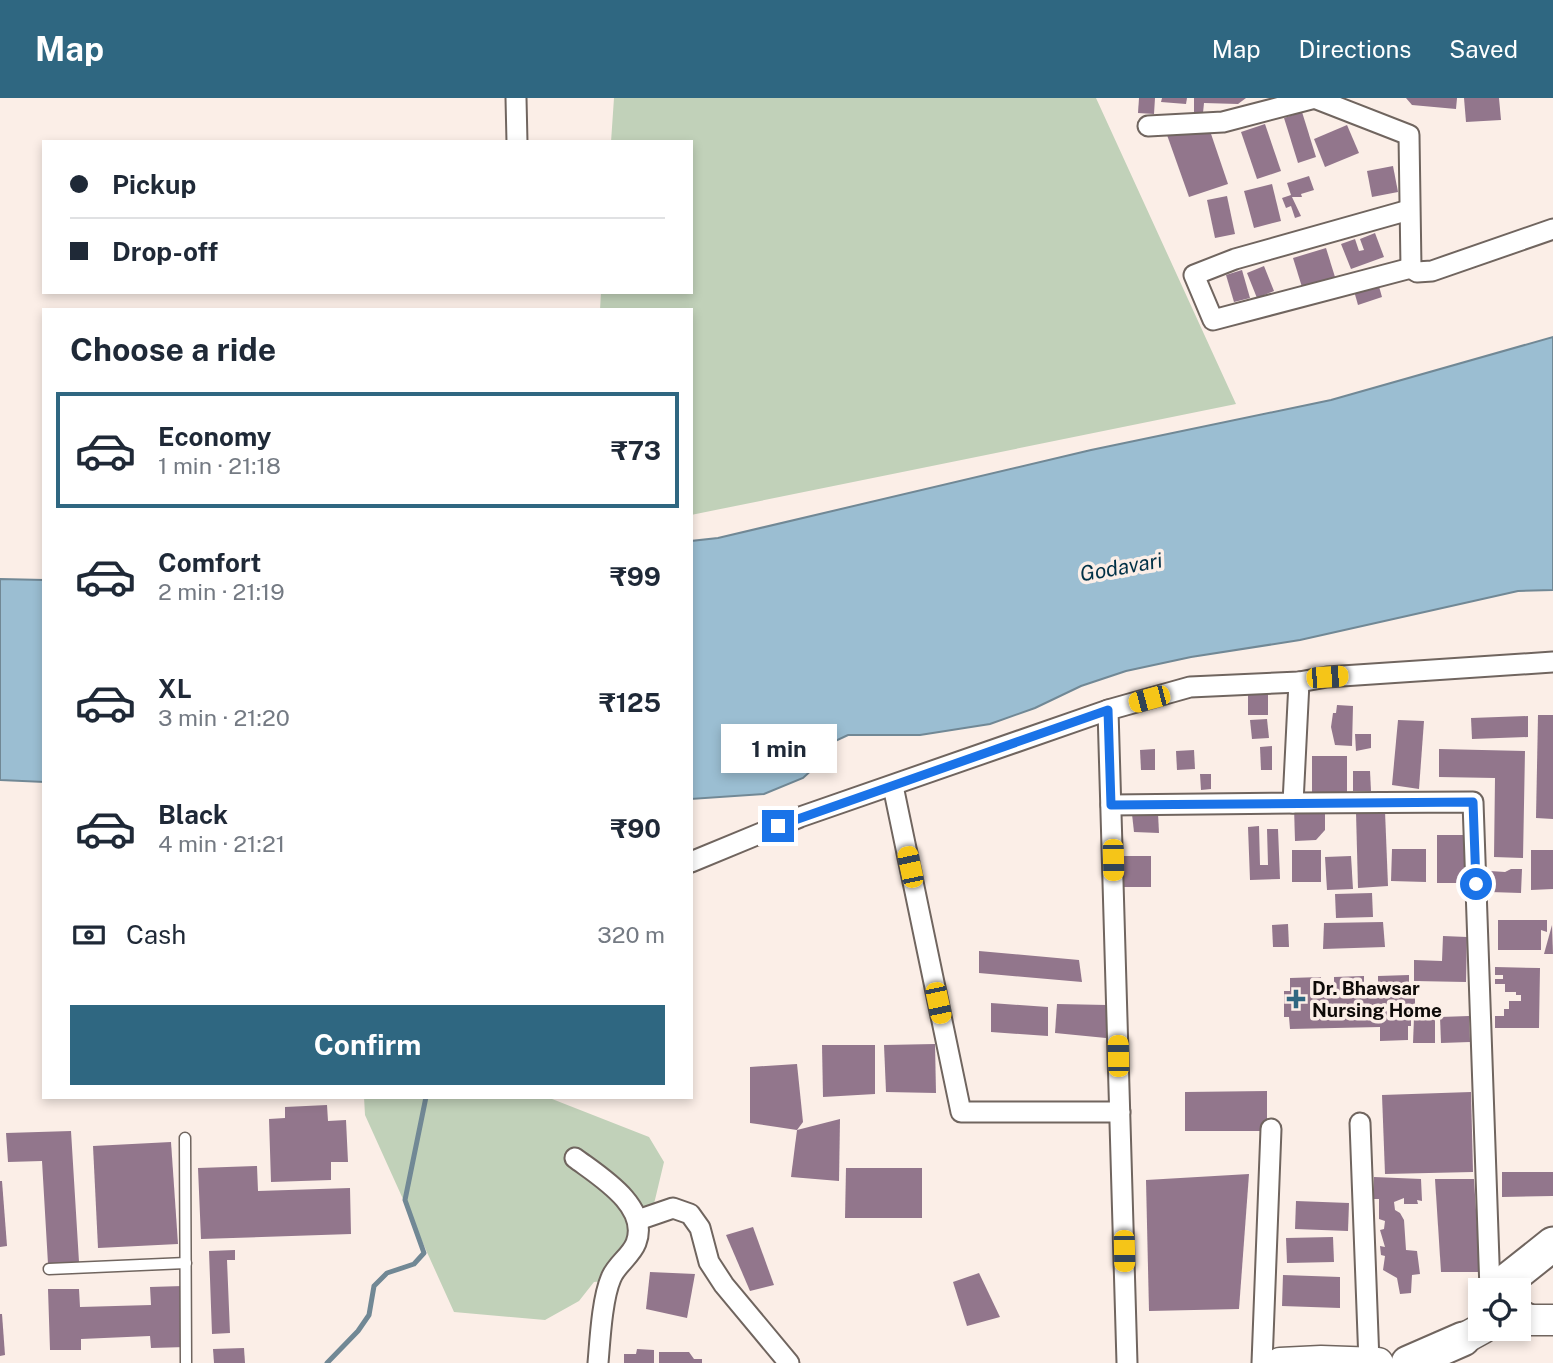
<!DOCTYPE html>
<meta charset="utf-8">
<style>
:root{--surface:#fff;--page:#f2f2f3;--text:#1f2937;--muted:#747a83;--line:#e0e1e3;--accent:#2f6781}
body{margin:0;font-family:"Public Sans",sans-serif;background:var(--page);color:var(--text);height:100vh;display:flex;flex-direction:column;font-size:26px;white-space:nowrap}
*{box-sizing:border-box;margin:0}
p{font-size:23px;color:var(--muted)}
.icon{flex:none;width:38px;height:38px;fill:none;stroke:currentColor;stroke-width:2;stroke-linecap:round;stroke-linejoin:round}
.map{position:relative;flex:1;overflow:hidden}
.panel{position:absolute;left:42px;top:210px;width:651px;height:791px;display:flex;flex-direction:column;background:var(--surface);border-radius:0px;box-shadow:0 4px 10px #0003}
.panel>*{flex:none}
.guide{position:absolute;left:42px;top:42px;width:651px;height:154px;border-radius:0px;box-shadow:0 4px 10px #0003;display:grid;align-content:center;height:154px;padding:0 28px;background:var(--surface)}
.buttons{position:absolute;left:1468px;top:1180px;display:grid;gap:14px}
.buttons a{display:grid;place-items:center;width:63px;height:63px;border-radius:0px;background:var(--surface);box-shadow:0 4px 10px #0003;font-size:35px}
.end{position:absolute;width:32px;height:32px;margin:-16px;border:9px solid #1a73e8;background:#fff;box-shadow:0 0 0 4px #fff}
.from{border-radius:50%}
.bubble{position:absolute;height:49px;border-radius:0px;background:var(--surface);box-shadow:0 4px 10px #0003;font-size:23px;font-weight:700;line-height:49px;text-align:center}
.car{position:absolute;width:21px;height:42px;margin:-21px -10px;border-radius:9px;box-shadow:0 0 5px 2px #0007;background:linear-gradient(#f5c518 24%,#345 0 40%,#f5c518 0 76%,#345 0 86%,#f5c518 0)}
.guide b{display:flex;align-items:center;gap:24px;height:66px;font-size:26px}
.guide b+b{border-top:2px solid var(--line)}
.guide i{width:18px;height:18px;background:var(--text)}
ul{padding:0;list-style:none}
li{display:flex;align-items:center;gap:21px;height:116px;margin:0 14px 10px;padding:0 14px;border:4px solid transparent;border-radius:0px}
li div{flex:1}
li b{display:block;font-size:26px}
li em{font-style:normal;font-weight:700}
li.selected{border-color:var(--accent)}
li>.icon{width:63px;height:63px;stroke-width:1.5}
h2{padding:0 28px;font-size:32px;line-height:84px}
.pay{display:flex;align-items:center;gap:18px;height:77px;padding:0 28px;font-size:26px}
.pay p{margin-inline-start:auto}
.primary-button{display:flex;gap:14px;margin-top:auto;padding:14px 28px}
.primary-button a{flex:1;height:80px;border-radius:0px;background:var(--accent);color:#fff;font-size:28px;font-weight:700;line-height:80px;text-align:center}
header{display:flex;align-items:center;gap:42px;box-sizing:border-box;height:98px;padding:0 35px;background:var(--accent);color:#fff}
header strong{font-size:33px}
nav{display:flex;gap:38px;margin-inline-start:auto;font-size:24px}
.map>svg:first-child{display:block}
.green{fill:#c1d1b9}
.water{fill:#9bbed2;stroke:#718895;stroke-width:2}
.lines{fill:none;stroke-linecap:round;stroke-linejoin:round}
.stream{stroke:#718895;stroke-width:5}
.building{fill:#92768c}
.lane-casing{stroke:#70655f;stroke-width:13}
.street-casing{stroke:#70655f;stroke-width:23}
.primary-casing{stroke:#70655f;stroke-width:33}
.highway-casing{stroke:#70655f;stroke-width:37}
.lane{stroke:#fff;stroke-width:10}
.street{stroke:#fff;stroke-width:19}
.primary{stroke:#fff;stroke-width:30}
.highway{stroke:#fff;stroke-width:33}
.route{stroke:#1a73e8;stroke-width:9}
.poi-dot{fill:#2f6781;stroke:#fbeee7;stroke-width:2.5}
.labels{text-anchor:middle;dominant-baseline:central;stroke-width:7;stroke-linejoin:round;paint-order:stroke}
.poi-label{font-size:19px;font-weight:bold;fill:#0e0a08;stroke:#fbeee7;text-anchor:start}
.water-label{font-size:21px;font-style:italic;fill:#003146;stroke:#fbeee7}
</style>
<header>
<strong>Map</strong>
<nav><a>Map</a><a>Directions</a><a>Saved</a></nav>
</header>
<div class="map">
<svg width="1553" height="1265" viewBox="0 0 1553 1265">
<rect width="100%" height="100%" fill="#fbeee7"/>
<g class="green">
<polygon points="614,0 1096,0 1236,306 691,417 691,212 600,212 601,194 691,194 691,44 611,44"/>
<polygon points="364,999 547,999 649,1039 664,1064 648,1131 623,1181 594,1184 579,1203 545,1222 454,1214 365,1017"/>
</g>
<g class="water">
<polygon points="1553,239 1553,492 1518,493 1300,542 1191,559 1126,573 1081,588 1035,610 990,626 920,637 848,637 833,644 825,660 803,680 764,696 691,701 691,443 718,440 1091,352 1331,302"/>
<polygon points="0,481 44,482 44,684 0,682"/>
</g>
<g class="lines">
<polyline class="stream" points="327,1265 358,1233 369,1217 374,1188 387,1175 414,1166 424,1155 405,1102 426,999"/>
</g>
<g class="building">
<polygon points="1139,0 1155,0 1154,16 1138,15"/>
<polygon points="1162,0 1187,0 1186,6 1161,4"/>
<polygon points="1194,0 1246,0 1238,6 1204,5 1203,15 1194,15"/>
<polygon points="1406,0 1457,0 1456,11 1412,7"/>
<polygon points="1464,0 1499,0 1501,22 1466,24"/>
<polygon points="1302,14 1316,59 1298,65 1284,20"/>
<polygon points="1207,24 1228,86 1189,99 1167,37"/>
<polygon points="1265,26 1281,73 1257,81 1241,34"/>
<polygon points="1347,27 1359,55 1325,69 1314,41"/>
<polygon points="1393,68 1398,94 1372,99 1367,73"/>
<polygon points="1309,78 1314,92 1301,96 1302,99 1292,99 1301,118 1295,120 1291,108 1286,110 1282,100 1291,97 1287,85"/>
<polygon points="1272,86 1281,123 1254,130 1244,93"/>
<polygon points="1227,98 1235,136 1215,140 1207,102"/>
<polygon points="1375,135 1384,159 1351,171 1341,146 1355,141 1359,153 1364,152 1360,141"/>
<polygon points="1326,150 1335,179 1302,189 1293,160"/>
<polygon points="1264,168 1274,193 1257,200 1247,175"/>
<polygon points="1242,172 1250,200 1234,204 1226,177"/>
<polygon points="1378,185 1382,199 1358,207 1354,193"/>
<rect x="1248" y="594" width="20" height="23"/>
<polygon points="1337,607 1353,608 1352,648 1335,647 1331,629 1333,615 1336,615"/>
<polygon points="1538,617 1553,617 1553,721 1536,720"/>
<polygon points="1528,618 1528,639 1472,641 1471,620"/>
<polygon points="1267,621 1269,640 1252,641 1250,622"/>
<polygon points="1398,622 1424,623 1419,691 1392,687"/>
<polygon points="1355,636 1371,636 1371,650 1356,653"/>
<polygon points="1272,648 1272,672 1261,672 1260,649"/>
<polygon points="1155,651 1155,672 1141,672 1140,652"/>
<polygon points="1439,651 1525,653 1523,760 1494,759 1495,680 1439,679"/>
<polygon points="1194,652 1195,671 1177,672 1176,653"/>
<rect x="1312" y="658" width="35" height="41"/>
<polygon points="1353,673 1370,673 1371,693 1353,693"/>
<polygon points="1200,676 1211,676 1211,691 1201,692"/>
<polygon points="1294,709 1325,709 1325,732 1316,742 1295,743"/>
<polygon points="1385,713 1388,788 1358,790 1356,714"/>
<polygon points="1158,715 1159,735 1134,734 1132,716"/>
<polygon points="1259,728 1260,767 1268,767 1267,731 1278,731 1280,781 1250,782 1248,729"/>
<rect x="1437" y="737" width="28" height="48"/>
<polygon points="1392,751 1426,751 1426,784 1391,783"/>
<rect x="1292" y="752" width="29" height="32"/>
<polygon points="1531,752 1553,752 1553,791 1531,792"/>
<rect x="1124" y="758" width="27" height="31"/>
<polygon points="1351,758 1353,791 1327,792 1325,759"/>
<polygon points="1511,771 1522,771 1521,795 1490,794 1490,773 1505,774"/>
<polygon points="1372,795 1373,819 1336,820 1335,796"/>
<polygon points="1498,822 1547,822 1547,834 1541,832 1541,852 1498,852"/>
<polygon points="1383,824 1385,849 1323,851 1324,825"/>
<polygon points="1288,826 1289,849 1273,849 1272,827"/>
<polygon points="1552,827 1553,856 1544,856"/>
<polygon points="1443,838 1467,839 1466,884 1414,883 1414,862 1442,863"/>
<polygon points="979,853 1079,862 1082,884 979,875"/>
<polygon points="1495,869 1540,870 1539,930 1495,930 1495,918 1504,918 1504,911 1509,911 1509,903 1521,903 1521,897 1516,897 1516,894 1505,894 1505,886 1495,886 1495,881 1503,881 1503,877 1495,877"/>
<polygon points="1409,877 1409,890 1415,890 1415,916 1411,916 1411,928 1408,928 1408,942 1380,943 1380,929 1290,931 1289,919 1284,919 1284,893 1290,893 1290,880 1321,879 1321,892 1334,892 1334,879 1364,878 1364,891 1378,891 1378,878"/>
<polygon points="991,905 1048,909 1048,938 991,934"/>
<polygon points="1057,906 1107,907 1106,940 1055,935"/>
<polygon points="1469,918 1470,944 1441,945 1440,919"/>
<polygon points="1414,920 1435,921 1435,945 1413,945"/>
<polygon points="935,946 936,995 886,994 884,947"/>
<polygon points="822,947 875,947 875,996 823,999"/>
<polygon points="797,966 803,1024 797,1032 750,1025 750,969"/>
<polygon points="1267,993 1267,1033 1185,1033 1185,994"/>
<polygon points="1471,994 1473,1074 1385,1076 1382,997"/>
<polygon points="327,1007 328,1023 346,1022 348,1064 331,1064 331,1082 271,1084 269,1021 285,1020 285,1009"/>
<polygon points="840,1021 839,1083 791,1079 797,1032"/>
<polygon points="71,1033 79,1164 48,1166 42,1063 8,1064 6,1035"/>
<polygon points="171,1044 178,1146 98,1150 93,1048"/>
<polygon points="257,1068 258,1093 350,1090 351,1136 201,1141 198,1070"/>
<polygon points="846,1070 922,1070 922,1120 845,1120"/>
<polygon points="1502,1074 1553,1074 1553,1098 1502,1099"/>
<polygon points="1249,1076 1239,1211 1149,1213 1146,1082"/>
<polygon points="1374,1079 1421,1081 1422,1103 1417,1102 1418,1106 1404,1106 1404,1100 1394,1104 1395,1112 1400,1115 1404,1122 1406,1152 1417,1153 1420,1176 1412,1177 1411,1195 1400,1196 1397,1180 1383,1172 1385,1158 1381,1157 1380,1148 1385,1149 1380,1132 1384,1131 1385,1123 1379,1121 1379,1101 1374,1101"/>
<polygon points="1435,1081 1474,1081 1480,1174 1441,1174"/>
<polygon points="0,1083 2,1083 7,1148 0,1149"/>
<polygon points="1296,1103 1349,1105 1348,1133 1295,1131"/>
<polygon points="753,1129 774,1187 750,1193 726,1137"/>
<polygon points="1333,1139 1334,1164 1287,1165 1286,1140"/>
<polygon points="235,1152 235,1162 227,1162 230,1235 212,1236 209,1153"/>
<polygon points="650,1174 695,1176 687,1220 646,1211"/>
<polygon points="979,1175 1000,1219 967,1228 953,1184"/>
<polygon points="1283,1177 1340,1179 1340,1210 1282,1208"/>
<polygon points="183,1188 186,1249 151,1250 150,1238 81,1241 81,1252 50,1252 48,1191 79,1191 80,1209 151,1207 150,1189"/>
<polygon points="0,1216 2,1216 5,1257 0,1258"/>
<polygon points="244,1250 245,1265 214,1265 213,1251"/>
<polygon points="637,1251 654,1252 654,1265 624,1265 624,1256 636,1256"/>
<polygon points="659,1254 689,1254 694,1261 702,1261 702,1265 659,1265"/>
</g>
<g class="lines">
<defs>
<g id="lane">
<polyline points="185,1040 186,1265"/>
<polyline points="49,1171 186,1165"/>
</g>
<g id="street">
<polyline points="516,0 517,44"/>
<polyline points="1314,0 1409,37 1411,170 1417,174 1432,173 1553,131"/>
<polyline points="1148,28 1223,24 1315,0"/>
<polyline points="1409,112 1235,161 1194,177 1213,222 1411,170"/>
<polyline points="893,688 961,1014 1120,1014"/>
<polyline points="1293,705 1473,704 1490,1192"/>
<polyline points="1111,707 1293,705 1299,584"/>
<polyline points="691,764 800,719 1108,612"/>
<polyline points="1360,1025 1369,1264"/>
<path d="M575,1060C599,1078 650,1108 636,1145C631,1158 616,1167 611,1180C602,1201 600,1242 598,1265"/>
<polyline points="638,1122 673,1110 690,1116 700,1130 709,1164 724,1187 789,1265"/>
<polyline points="1127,1265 1108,612 1190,589 1299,584 1327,579 1553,564"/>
<polyline points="1262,1265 1271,1031"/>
</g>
<g id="primary">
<polyline points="1519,1222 1553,1222"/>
<polyline points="1463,1241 1483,1230"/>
<polyline points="1280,1265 1321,1263 1378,1265"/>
</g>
<g id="highway">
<polyline points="1501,1192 1509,1181 1553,1146"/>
<polyline points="1519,1219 1524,1221"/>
<polyline points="1408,1265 1463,1241"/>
</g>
</defs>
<use href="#lane" class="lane-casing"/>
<use href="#street" class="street-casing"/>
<use href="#primary" class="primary-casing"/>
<use href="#highway" class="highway-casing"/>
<use href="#lane" class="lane"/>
<use href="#street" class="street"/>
<use href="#primary" class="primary"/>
<use href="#highway" class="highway"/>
</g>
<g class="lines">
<polyline class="route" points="778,728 1108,612 1111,707 1473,704 1476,786"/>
</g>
<path class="poi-dot" d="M1292.5 890.5h7v7h7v7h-7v7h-7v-7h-7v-7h7z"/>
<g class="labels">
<g class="poi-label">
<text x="1312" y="890">Dr. Bhawsar<tspan x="1312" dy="22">Nursing Home</tspan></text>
</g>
<g class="water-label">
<text transform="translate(1121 469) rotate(-10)">Godavari</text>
</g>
</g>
</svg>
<div class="buttons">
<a><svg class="icon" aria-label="locate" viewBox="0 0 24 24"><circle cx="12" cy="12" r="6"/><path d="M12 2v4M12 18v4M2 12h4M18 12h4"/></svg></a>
</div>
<i class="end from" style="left:1476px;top:786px"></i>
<i class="end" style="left:778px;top:728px"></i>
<div class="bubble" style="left:721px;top:626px;width:116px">1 min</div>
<i class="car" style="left:1327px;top:579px;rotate:86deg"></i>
<i class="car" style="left:1149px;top:601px;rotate:255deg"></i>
<i class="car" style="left:1113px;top:762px;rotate:179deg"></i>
<i class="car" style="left:910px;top:769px;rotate:348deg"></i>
<i class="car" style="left:938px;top:905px;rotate:168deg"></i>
<i class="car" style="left:1118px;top:958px;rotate:359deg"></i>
<i class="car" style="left:1124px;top:1153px;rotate:179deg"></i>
<div class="guide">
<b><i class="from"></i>Pickup</b>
<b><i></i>Drop-off</b>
</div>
<section class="panel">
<h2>Choose a ride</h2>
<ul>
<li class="selected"><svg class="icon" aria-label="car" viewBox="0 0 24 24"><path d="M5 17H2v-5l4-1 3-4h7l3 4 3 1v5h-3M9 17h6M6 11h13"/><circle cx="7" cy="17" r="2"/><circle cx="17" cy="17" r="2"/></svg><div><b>Economy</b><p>1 min · 21:18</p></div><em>₹73</em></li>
<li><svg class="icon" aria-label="car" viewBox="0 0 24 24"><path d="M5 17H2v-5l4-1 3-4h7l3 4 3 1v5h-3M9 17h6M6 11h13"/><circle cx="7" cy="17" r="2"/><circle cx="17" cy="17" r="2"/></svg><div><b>Comfort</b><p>2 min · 21:19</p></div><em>₹99</em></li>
<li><svg class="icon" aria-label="car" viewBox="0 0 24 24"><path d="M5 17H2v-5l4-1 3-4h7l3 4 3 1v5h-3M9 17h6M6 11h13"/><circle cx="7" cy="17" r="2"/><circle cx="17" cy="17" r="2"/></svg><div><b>XL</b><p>3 min · 21:20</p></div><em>₹125</em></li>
<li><svg class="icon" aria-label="car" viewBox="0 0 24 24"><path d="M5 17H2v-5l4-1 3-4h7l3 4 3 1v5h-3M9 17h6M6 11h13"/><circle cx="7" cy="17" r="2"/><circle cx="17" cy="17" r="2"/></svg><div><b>Black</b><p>4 min · 21:21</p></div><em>₹90</em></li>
</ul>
<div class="pay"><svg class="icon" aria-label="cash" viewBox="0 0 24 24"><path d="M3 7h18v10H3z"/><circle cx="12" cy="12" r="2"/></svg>Cash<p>320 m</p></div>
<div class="primary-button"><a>Confirm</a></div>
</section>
</div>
